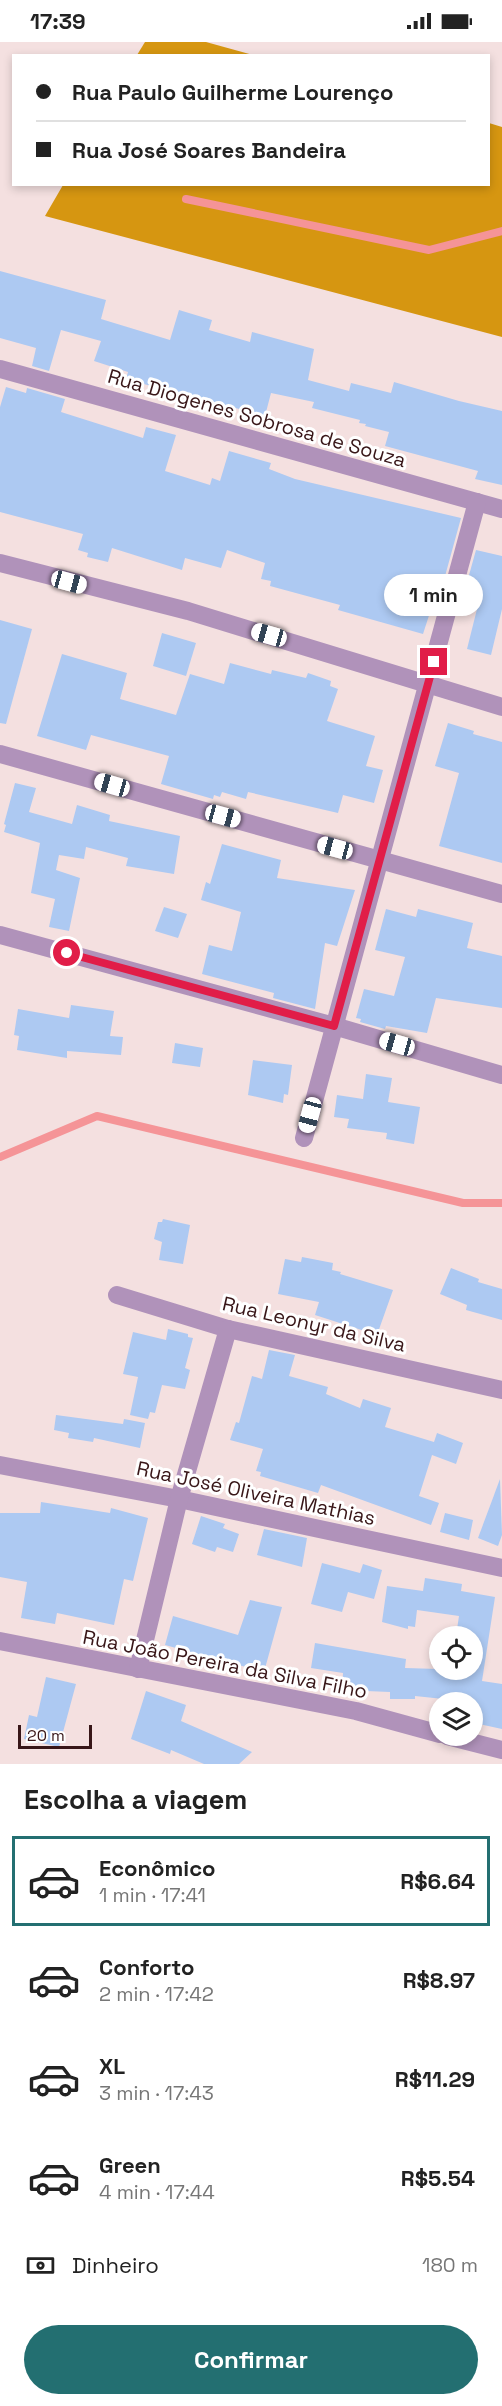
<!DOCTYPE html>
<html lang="pt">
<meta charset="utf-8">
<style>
:root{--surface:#fff;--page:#f2f2f2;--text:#222;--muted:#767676;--line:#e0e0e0;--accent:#236f71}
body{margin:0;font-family:"Space Grotesk",sans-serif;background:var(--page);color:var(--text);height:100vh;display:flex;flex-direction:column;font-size:22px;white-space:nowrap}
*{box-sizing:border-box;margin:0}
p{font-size:20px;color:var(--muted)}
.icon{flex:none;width:33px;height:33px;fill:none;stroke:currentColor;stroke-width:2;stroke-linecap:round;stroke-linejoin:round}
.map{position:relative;height:1722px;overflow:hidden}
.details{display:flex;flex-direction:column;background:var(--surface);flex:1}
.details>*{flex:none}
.banner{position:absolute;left:12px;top:12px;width:478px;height:132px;border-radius:0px;box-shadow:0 3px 9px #0003;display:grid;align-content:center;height:132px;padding:0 24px;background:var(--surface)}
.tools{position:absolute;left:429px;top:1584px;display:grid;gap:12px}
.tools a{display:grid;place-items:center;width:54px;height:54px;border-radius:50%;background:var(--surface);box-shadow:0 3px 9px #0003;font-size:30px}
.scale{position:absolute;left:18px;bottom:15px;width:74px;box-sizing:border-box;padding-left:6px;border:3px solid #381618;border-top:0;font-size:16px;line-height:21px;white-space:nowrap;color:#381618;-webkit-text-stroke:4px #fff;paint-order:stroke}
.end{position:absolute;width:27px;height:27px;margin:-14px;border:8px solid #e11d48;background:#fff;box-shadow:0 0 0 3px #fff}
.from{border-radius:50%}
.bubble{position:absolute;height:42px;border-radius:21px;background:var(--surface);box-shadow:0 3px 9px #0003;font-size:20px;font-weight:800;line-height:42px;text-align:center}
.car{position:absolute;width:18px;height:36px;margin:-18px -9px;border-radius:8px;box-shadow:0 0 4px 2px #0007;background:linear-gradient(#fff 24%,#345 0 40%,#fff 0 76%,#345 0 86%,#fff 0)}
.banner b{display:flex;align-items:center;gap:21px;height:57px;font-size:22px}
.banner b+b{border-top:2px solid var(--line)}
.banner i{width:15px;height:15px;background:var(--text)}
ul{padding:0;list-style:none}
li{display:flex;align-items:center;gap:18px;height:90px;margin:0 12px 9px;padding:0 12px;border:3px solid transparent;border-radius:0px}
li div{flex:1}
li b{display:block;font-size:22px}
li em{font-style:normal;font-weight:800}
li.on{border-color:var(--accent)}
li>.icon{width:54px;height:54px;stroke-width:1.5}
h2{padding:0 24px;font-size:27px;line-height:72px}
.pay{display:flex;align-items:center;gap:15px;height:66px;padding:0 24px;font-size:22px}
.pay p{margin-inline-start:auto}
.action{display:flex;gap:12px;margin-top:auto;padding:12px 24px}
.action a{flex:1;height:69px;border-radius:36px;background:var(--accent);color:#fff;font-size:24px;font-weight:800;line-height:69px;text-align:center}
.status{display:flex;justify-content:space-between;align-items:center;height:42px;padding:0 30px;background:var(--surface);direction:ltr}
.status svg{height:16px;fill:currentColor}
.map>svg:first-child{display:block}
.forest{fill:#d69611}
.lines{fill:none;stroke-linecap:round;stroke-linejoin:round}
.stream{stroke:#f59497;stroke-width:8}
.building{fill:#adc9f2}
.minor{stroke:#b092ba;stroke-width:18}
.route{stroke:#e11d48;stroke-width:8}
.labels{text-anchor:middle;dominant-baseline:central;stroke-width:6;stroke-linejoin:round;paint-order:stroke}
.street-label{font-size:20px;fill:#381618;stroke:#fff}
</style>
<div class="status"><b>17:39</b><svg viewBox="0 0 49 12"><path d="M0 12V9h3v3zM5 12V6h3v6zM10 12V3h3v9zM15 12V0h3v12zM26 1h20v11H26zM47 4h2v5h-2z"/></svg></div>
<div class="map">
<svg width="502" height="1722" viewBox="0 0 502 1722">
<rect width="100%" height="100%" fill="#f4e0e0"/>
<g class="forest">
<polygon points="145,0 206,0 253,13 137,13"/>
<polygon points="489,81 502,85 502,295 45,174 63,143 489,142"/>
</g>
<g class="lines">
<g class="stream">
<polyline points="186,157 429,208 502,189"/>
<polyline points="0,1115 97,1074 463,1161 502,1161"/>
</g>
</g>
<g class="building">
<polygon points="0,229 106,258 101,277 170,298 179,268 212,278 209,288 250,300 252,290 314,307 308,338 349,349 351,341 391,351 394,340 459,359 502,369 502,443 475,437 478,429 385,404 389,390 365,384 366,382 359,381 360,378 312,366 314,360 271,351 265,374 228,364 226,370 157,348 158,346 126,337 128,330 94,319 101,299 61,288 49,329 32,324 36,306 0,296"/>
<polygon points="6,345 26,351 27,346 65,357 61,370 143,396 146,385 176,393 165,429 210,443 212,436 220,439 229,409 271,421 269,427 295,437 461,476 439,556 435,555 423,592 338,568 340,563 270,544 271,539 261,537 265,521 227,508 221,526 185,516 182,528 112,506 108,520 87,515 88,511 78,508 83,492 0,470 0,365"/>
<polygon points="476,508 502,514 502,567 491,613 467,607 477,567 461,562"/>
<polygon points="0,578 32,587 6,682 0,681"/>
<polygon points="162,591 196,601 186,634 153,624"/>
<polygon points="62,612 127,631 120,657 176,673 190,632 224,642 230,621 271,632 272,628 306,636 308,631 331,639 330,644 338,647 327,679 375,694 366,724 383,728 374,761 343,753 338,771 248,750 246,757 222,750 220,755 214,753 213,757 161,742 169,714 91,693 86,708 37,694"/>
<polygon points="448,681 474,689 473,692 502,700 502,821 439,804 459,731 435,724"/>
<polygon points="15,741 36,746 29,770 72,782 77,763 110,773 109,779 180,794 174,832 126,824 128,816 86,805 84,817 59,813 56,828 80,836 69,889 49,885 55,857 31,851 40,801 4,790 6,783 4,782"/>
<polygon points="222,802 281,818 277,836 355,848 337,904 325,901 315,967 273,956 274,951 202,932 209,903 232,909 241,870 201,858 206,840 210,842"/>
<polygon points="164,865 187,872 178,896 155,889"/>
<polygon points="386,867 416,875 418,867 473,881 467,906 502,914 502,966 436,956 427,991 386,984 385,987 360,980 361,977 356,976 364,947 394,954 405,915 375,908"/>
<polygon points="71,963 114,969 110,994 123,995 121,1013 67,1009 67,1016 17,1008 19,994 14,993 18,967 69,976"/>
<polygon points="175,1001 203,1006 200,1025 172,1021"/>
<polygon points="253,1018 292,1023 288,1053 284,1052 283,1061 248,1053"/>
<polygon points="366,1032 392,1036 388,1060 420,1065 414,1102 386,1097 387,1091 347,1086 349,1077 334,1075 337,1053 363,1057"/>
<polygon points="163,1177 190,1183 183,1222 159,1218 162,1200 154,1197 158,1180 162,1180"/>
<polygon points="302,1215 333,1221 332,1228 341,1230 340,1232 393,1248 377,1293 315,1273 319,1260 278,1252 285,1217 301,1220"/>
<polygon points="451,1226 479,1237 478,1240 502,1247 502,1278 466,1268 467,1263 440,1252"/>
<polygon points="168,1287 188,1292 188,1295 193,1296 185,1326 190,1328 185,1347 162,1343 155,1371 150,1370 148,1377 130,1373 138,1335 123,1332 133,1290 166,1298"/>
<polygon points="269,1308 295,1313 289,1334 328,1345 326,1352 360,1366 363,1357 391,1366 385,1385 434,1400 437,1391 463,1401 456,1422 432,1413 419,1454 439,1461 431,1483 321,1443 318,1451 260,1434 261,1430 256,1429 263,1407 230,1398 236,1380 239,1381 252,1334 262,1337"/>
<polygon points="56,1373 123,1382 124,1377 145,1381 140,1406 94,1396 93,1400 68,1396 69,1391 54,1388"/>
<polygon points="500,1437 502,1493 498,1504 478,1496"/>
<polygon points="41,1460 110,1471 111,1466 148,1476 133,1539 124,1537 114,1583 57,1571 55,1582 21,1576 27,1540 0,1535 0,1471 40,1471"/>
<polygon points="445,1471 473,1478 469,1498 440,1490"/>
<polygon points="201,1474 225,1482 223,1486 239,1492 233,1510 217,1505 215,1510 192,1502"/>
<polygon points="264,1487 307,1496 302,1525 257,1513"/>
<polygon points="322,1521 360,1531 363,1522 382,1528 374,1557 348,1550 342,1570 311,1562"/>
<polygon points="425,1536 462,1542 461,1549 495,1555 482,1639 502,1642 502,1687 479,1682 481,1667 472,1666 472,1660 415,1654 415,1657 390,1657 390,1650 342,1648 343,1631 311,1626 315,1601 406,1617 405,1626 472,1628 472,1594 456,1594 459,1574 417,1568 415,1585 408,1584 408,1587 382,1580 387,1544 423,1549"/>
<polygon points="250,1558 282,1565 264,1630 165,1603 173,1574 238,1593"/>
<polygon points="46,1635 76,1642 59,1705 24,1697 29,1673 37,1675"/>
<polygon points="146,1649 186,1663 181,1679 252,1710 239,1722 204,1722 171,1708 170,1712 131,1697"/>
</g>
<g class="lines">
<g class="minor">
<polyline points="0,327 502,467"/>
<polyline points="0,521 188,569 502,665"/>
<polyline points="0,712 502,852"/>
<polyline points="0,893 334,984 502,1033"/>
<polyline points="304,1096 477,460"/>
<polyline points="117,1253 228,1287 502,1348"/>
<polyline points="0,1423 179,1457 502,1526"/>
<polyline points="0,1599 356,1669 440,1692"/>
<polyline points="138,1627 179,1457 228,1287"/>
<polyline points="447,1694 502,1708"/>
</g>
</g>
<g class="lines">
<polyline class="route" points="67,911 334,984 434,620"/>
</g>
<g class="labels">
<g class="street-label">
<text transform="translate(257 376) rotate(16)">Rua Diogenes Sobrosa de Souza</text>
<text transform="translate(314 1282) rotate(13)">Rua Leonyr da Silva</text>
<text transform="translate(256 1451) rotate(12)">Rua José Oliveira Mathias</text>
<text transform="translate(225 1622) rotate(11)">Rua João Pereira da Silva Filho</text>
</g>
</g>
</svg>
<div class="tools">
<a><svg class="icon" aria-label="locate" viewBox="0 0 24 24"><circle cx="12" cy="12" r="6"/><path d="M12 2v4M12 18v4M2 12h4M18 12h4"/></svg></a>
<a><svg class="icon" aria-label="layers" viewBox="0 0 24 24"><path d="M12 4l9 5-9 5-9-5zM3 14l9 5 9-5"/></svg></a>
</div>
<div class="scale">20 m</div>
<i class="end from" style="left:67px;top:911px"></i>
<i class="end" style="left:434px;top:620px"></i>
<div class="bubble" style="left:384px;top:532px;width:99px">1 min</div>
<i class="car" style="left:69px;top:540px;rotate:105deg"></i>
<i class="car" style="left:269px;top:593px;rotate:286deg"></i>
<i class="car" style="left:112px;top:743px;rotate:286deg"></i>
<i class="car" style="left:223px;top:774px;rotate:105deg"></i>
<i class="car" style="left:335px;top:806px;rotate:285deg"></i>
<i class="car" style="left:397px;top:1002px;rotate:286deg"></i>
<i class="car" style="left:310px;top:1073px;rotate:195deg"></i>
<div class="banner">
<b><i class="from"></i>Rua Paulo Guilherme Lourenço</b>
<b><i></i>Rua José Soares Bandeira</b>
</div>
</div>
<section class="details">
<h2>Escolha a viagem</h2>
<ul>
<li class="on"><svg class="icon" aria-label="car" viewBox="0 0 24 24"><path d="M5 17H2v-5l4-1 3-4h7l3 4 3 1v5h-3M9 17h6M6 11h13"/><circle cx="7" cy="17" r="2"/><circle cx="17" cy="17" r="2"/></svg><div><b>Econômico</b><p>1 min · 17:41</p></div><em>R$6.64</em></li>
<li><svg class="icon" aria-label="car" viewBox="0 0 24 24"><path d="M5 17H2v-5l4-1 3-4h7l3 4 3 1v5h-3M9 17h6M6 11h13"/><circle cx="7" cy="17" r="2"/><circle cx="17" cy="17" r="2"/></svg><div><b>Conforto</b><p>2 min · 17:42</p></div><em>R$8.97</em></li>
<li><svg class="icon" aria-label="car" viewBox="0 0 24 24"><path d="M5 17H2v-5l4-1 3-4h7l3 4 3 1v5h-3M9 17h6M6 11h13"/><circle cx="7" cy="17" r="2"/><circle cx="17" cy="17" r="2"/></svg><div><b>XL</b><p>3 min · 17:43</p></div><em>R$11.29</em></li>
<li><svg class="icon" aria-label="car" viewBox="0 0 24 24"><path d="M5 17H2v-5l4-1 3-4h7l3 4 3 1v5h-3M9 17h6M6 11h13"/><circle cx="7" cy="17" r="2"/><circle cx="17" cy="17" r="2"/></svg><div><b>Green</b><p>4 min · 17:44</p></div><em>R$5.54</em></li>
</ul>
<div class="pay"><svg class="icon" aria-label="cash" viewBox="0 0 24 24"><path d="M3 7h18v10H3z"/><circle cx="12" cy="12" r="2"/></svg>Dinheiro<p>180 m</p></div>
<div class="action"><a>Confirmar</a></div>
</section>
